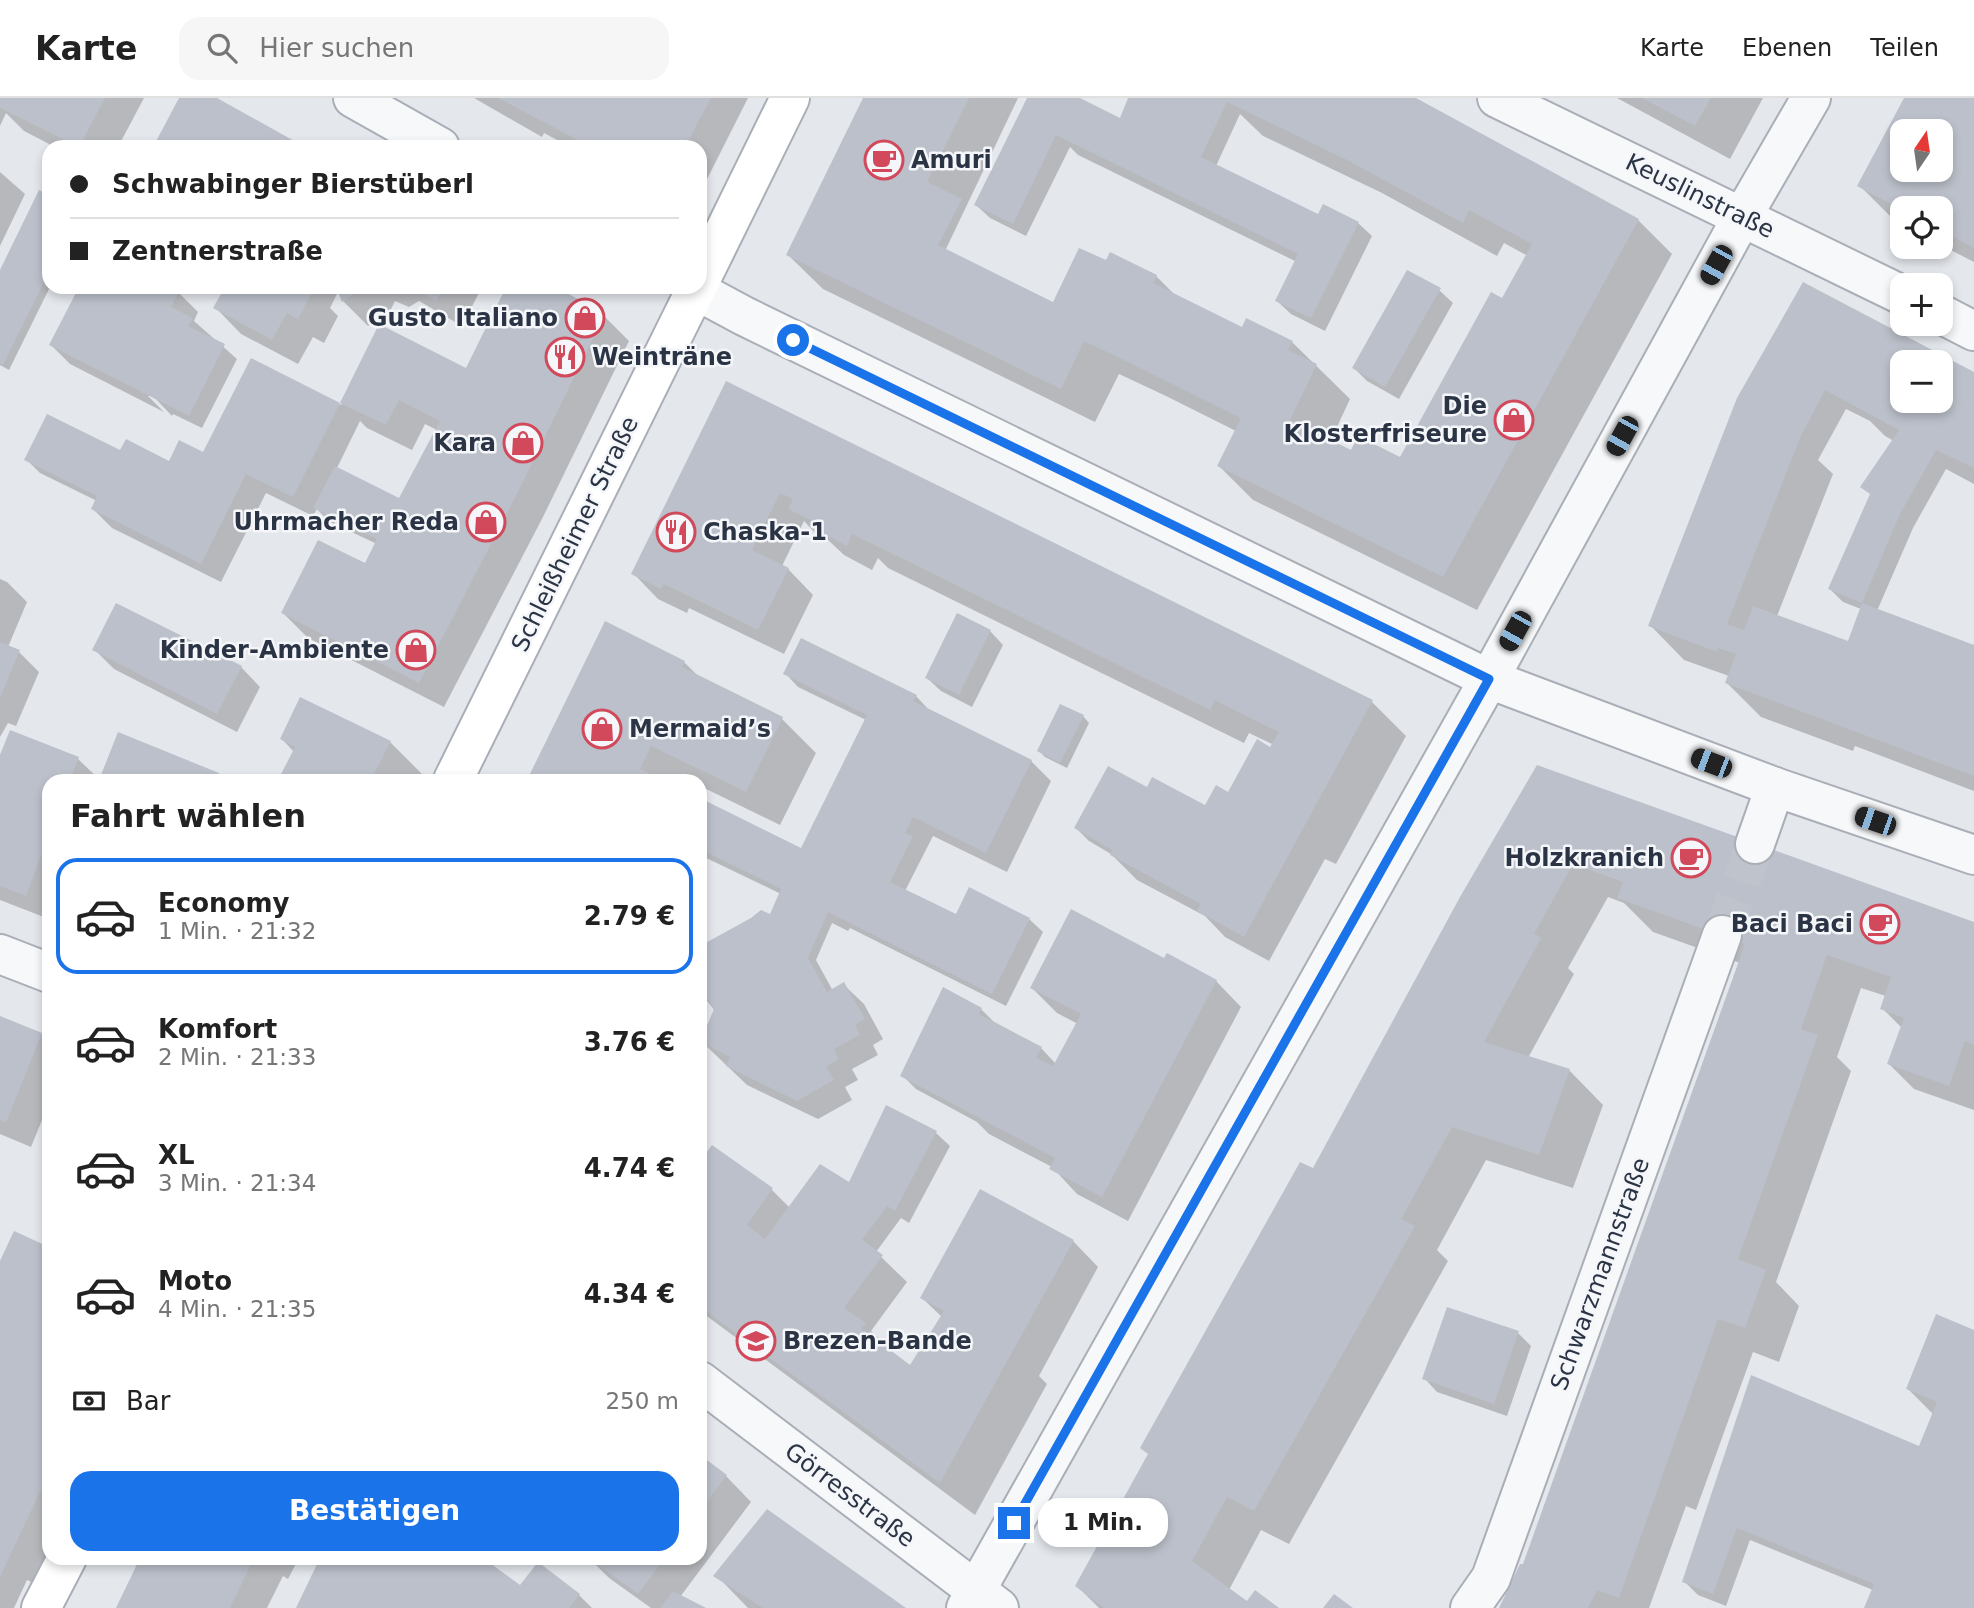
<!DOCTYPE html>
<html lang="de">
<meta charset="utf-8">
<style>
:root{--surface:#fff;--page:#f6f6f6;--text:#222;--muted:#767676;--line:#e0e0e0;--accent:#1a73e8}
body{margin:0;font-family:"DejaVu Sans",sans-serif;background:var(--page);color:var(--text);height:100vh;display:flex;flex-direction:column;font-size:26px;white-space:nowrap}
*{box-sizing:border-box;margin:0}
p{font-size:23px;color:var(--muted)}
.icon{flex:none;width:38px;height:38px;fill:none;stroke:currentColor;stroke-width:2;stroke-linecap:round;stroke-linejoin:round}
.map{position:relative;flex:1;overflow:hidden}
.details{position:absolute;left:42px;top:676px;width:665px;height:791px;display:flex;flex-direction:column;background:var(--surface);border-radius:21px;box-shadow:0 4px 10px #0003}
.details>*{flex:none}
.guide{position:absolute;left:42px;top:42px;width:665px;height:154px;border-radius:21px;box-shadow:0 4px 10px #0003;display:grid;align-content:center;height:154px;padding:0 28px;background:var(--surface)}
.needle{width:46px;rotate:13deg}
.buttons{position:absolute;left:1890px;top:21px;display:grid;gap:14px}
.buttons a{display:grid;place-items:center;width:63px;height:63px;border-radius:14px;background:var(--surface);box-shadow:0 4px 10px #0003;font-size:35px}
.end{position:absolute;width:32px;height:32px;margin:-16px;border:9px solid #1a73e8;background:#fff;box-shadow:0 0 0 4px #fff}
.from{border-radius:50%}
.bubble{position:absolute;height:49px;border-radius:21px;background:var(--surface);box-shadow:0 4px 10px #0003;font-size:23px;font-weight:700;line-height:49px;text-align:center}
.car{position:absolute;width:21px;height:42px;margin:-21px -10px;border-radius:9px;box-shadow:0 0 5px 2px #0007;background:linear-gradient(#222 24%,#8ab4d8 0 40%,#222 0 76%,#8ab4d8 0 86%,#222 0)}
.guide b{display:flex;align-items:center;gap:24px;height:66px;font-size:26px}
.guide b+b{border-top:2px solid var(--line)}
.guide i{width:18px;height:18px;background:var(--text)}
ul{padding:0;list-style:none}
li{display:flex;align-items:center;gap:21px;height:116px;margin:0 14px 10px;padding:0 14px;border:4px solid transparent;border-radius:21px}
li div{flex:1}
li b{display:block;font-size:26px}
li em{font-style:normal;font-weight:700}
li.selected{border-color:var(--accent)}
li>.icon{width:63px;height:63px;stroke-width:1.5}
h2{padding:0 28px;font-size:32px;line-height:84px}
.pay{display:flex;align-items:center;gap:18px;height:77px;padding:0 28px;font-size:26px}
.pay p{margin-inline-start:auto}
.primary-button{display:flex;gap:14px;margin-top:auto;padding:14px 28px}
.primary-button a{flex:1;height:80px;border-radius:21px;background:var(--accent);color:#fff;font-size:28px;font-weight:700;line-height:80px;text-align:center}
header{display:flex;align-items:center;gap:42px;box-sizing:border-box;height:98px;padding:0 35px;background:var(--surface);border-bottom:2px solid var(--line)}
header strong{font-size:33px}
nav{display:flex;gap:38px;margin-inline-start:auto;font-size:24px}
.search{width:490px;height:63px;background:var(--page);display:flex;align-items:center;gap:18px;box-sizing:border-box;padding:0 24px;border-radius:21px;color:var(--muted);font-size:26px}
.map>svg:first-child{display:block}
.shadow{fill:#0003;fill-rule:evenodd}
.building{fill:#bbc0ca;fill-rule:evenodd}
.lines{fill:none;stroke-linecap:round;stroke-linejoin:round}
.minor-tunnel{stroke:#bfc3cb;stroke-width:38;stroke-dasharray:38 19;stroke-linecap:butt}
.minor-casing{stroke:#a9aeb7;stroke-width:42}
.secondary-casing{stroke:#a9aeb7;stroke-width:42}
.minor{stroke:#f7f8fa;stroke-width:38}
.secondary{stroke:#fff;stroke-width:38}
.route{stroke:#1a73e8;stroke-width:9}
.labels{text-anchor:middle;dominant-baseline:central;stroke-width:5;stroke-linejoin:round;paint-order:stroke}
.poi-label{font-size:24px;font-weight:bold;fill:#2b3445;stroke:#f4f6f9;text-anchor:end}
.street-label{font-size:24px;fill:#2b3445;stroke:#f4f6f9}
</style>
<header>
<strong>Karte</strong>
<div class="search"><svg class="icon" aria-label="search" viewBox="0 0 24 24"><circle cx="10" cy="10" r="6"/><path d="M15 15l6 6"/></svg>Hier suchen</div>
<nav><a>Karte</a><a>Ebenen</a><a>Teilen</a></nav>
</header>
<div class="map">
<svg width="1974" height="1510" viewBox="0 0 1974 1510">
<rect width="100%" height="100%" fill="#e4e7ec"/>
<g class="shadow">
<polygon points="0,0 144,0 118,49 55,49 24,33 6,15 0,28"/>
<polygon points="474,0 748,0 700,95 700,49 570,49 544,35 542,39"/>
<polygon points="864,0 1018,0 945,153 1054,206 1107,165 1156,178 1176,198 1243,231 1292,244 1350,301 1330,344 1352,355 1401,362 1503,202 1528,158 1504,145 1497,158 1382,95 1263,38 1240,16 1216,68 1319,119 1358,125 1372,138 1325,233 1291,216 1277,203 1297,164 1078,57 1070,49 1026,138 990,120 976,107 1029,0 1076,0 1127,25 1129,0 1411,0 1638,122 1672,156 1477,512 1253,402 1219,368 1236,333 1166,298 1119,276 1095,324 823,191 788,157"/>
<polygon points="1617,0 1763,0 1730,61"/>
<path d="M1907,0H1974V164L1941,147V110H1902V126L1893,121L1859,87ZM1902,33H1941V72H1902Z"/>
<polygon points="0,74 25,96 0,148"/>
<polygon points="49,99 50,189 9,272 0,267 0,175"/>
<path d="M1804,186L1974,275V386L1946,371L1913,430L1877,513L1974,549V693L1855,648L1853,653L1761,619L1727,585L1729,578L1684,562L1650,527ZM1902,264H1941V303H1902ZM1846,311L1870,323L1885,338L1894,343L1830,491L1843,504L1861,511L1848,545L1777,518L1833,376L1818,362Z"/>
<polygon points="81,189 169,189 178,194 198,214 194,223 237,261 202,330 173,316 172,318 153,298 148,298 164,314 70,266 51,247"/>
<polygon points="227,189 482,189 462,228 419,203 409,209 395,203 388,217 368,228 343,203 339,192 330,210 338,218 324,245 313,239 298,266 241,236 216,210"/>
<path d="M508,189H553L604,218L629,243L543,419L444,609L308,540L283,515L365,468L377,446L328,423L317,411L313,418L266,395L221,484L112,430L93,411L97,403L40,375L26,361L119,353L170,365L204,357L252,262L341,307L380,228L467,272ZM360,323L367,330L412,352L425,326L437,332L399,403L337,370Z"/>
<polygon points="1439,192 1453,205 1399,301 1367,283 1354,270"/>
<polygon points="726,286 1372,604 1406,638 1336,766 1325,761 1269,863 1225,839 1205,818 1137,782 1111,756 1089,743 1076,730 1146,690 1206,710 1229,696 1274,647 1249,635 1244,645 888,470 878,460 872,472 844,457 827,441 816,436 804,423 782,468 788,471 813,497 784,556 689,510 687,515 658,501 633,475"/>
<polygon points="0,481 7,484 27,504 8,549 19,554 39,574 16,628 8,625 0,639"/>
<polygon points="606,526 684,564 700,580 782,621 816,655 780,727 700,688 700,682 686,681 685,682 529,682"/>
<polygon points="990,533 1003,547 972,609 941,593 927,580"/>
<polygon points="94,551 241,569 260,589 237,634 114,571"/>
<polygon points="785,575 916,598 929,612 1031,663 1051,683 1007,774 933,738 905,793 957,819 1029,821 1043,834 1006,908 850,830 848,833 832,825 816,862 833,893 844,887 864,906 883,941 873,947 878,957 852,971 858,982 845,989 852,1002 818,1021 747,987 701,943 715,913 700,894 700,850 771,818 781,796 700,757 700,702 802,753 866,622 798,589"/>
<polygon points="1083,618 1089,625 1067,670 1045,659 1039,653"/>
<polygon points="11,634 78,661 100,682 49,682 49,821 0,802 0,662"/>
<polygon points="282,641 390,644 424,678 422,682 281,682 294,654"/>
<polygon points="1538,669 1974,826 1974,1012 1914,991 1889,966 1902,930 1882,910 1886,898 1861,890 1837,959 1851,973 1776,1184 1799,1208 1779,1264 1753,1254 1696,1412 1686,1408 1649,1510 1501,1510 1531,1472 1740,865 1653,834 1624,805 1608,799 1568,870 1574,876 1528,960 1569,972 1603,1007 1573,1090 1486,1062 1437,1152 1448,1163 1289,1446 1261,1432 1229,1492 1247,1505 1276,1510 1099,1510 1077,1488 1314,1072"/>
<polygon points="103,677 218,677 224,682 109,682"/>
<polygon points="1164,862 1216,883 1241,909 1128,1123 1077,1096 1052,1069 989,1036 977,1024 916,991 902,977 981,911 994,924 1041,950 1056,966 1078,926 1057,915 1032,890"/>
<polygon points="0,920 41,936 49,944 49,1005 31,1049 0,1036"/>
<polygon points="887,1009 936,1035 950,1048 909,1125 901,1120 876,1154 907,1184 871,1233 890,1251 888,1253 910,1270 942,1219 922,1200 1073,1143 1098,1169 1039,1278 1047,1286 975,1417 700,1213 700,1066 772,1092 790,1110 850,1086"/>
<polygon points="49,1151 49,1460 45,1490 27,1482 14,1510 0,1510 0,1167"/>
<polygon points="1974,1233 1974,1510 1866,1510 1873,1492 1750,1442 1726,1508 1698,1497 1684,1483 1752,1280 1921,1350 1934,1317 1908,1291"/>
<polygon points="1518,1235 1531,1248 1507,1318 1437,1294 1424,1280"/>
<polygon points="700,1359 726,1378 751,1404 680,1499 703,1510 651,1510 609,1480 589,1460 700,1460"/>
<polygon points="142,1460 299,1460 288,1481 283,1478 267,1510 118,1510"/>
<polygon points="322,1460 479,1460 521,1490 579,1497 592,1510 298,1510"/>
<polygon points="716,1477 903,1510 748,1510"/>
</g>
<g class="building">
<polygon points="0,0 105,0 79,49 0,10"/>
<polygon points="179,0 217,0 305,49 153,49"/>
<polygon points="498,0 711,0 685,49 591,49"/>
<polygon points="863,0 969,0 927,84 962,101 938,147 1053,204 1079,150 1106,162 1110,154 1157,177 1153,185 1242,229 1246,220 1293,243 1288,252 1317,266 1290,322 1351,352 1358,338 1400,359 1491,194 1502,200 1532,146 1469,112 1463,125 1345,61 1227,4 1201,59 1318,116 1323,106 1359,124 1311,220 1275,203 1298,156 1056,37 1013,126 974,107 1027,0 1080,0 1120,20 1128,0 1416,0 1639,121 1443,479 1217,368 1241,320 1130,265 1084,243 1061,291 786,157"/>
<polygon points="1642,0 1711,0 1695,28"/>
<path d="M1904,0H1974V150L1941,132V110L1902,112L1857,88ZM1902,33H1941V72H1902Z"/>
<polygon points="39,92 49,97 49,174 3,267 0,265 0,172"/>
<polygon points="1407,172 1441,190 1385,289 1352,270"/>
<path d="M1803,184L1974,274V370L1936,352L1900,416L1862,505L1828,491L1870,396L1860,389L1899,332L1825,292L1800,340L1727,526L1744,532L1753,508L1848,543L1862,505L1974,547V678L1725,585L1736,556L1718,550L1717,554L1648,528L1737,300ZM1902,264H1941V303H1902Z"/>
<polygon points="79,189 172,189 179,193 171,209 193,220 188,228 225,246 189,318 49,247"/>
<polygon points="225,189 309,189 314,191 298,221 287,215 272,242 213,210"/>
<polygon points="336,189 364,189 342,204"/>
<polygon points="411,189 444,189 436,203"/>
<polygon points="506,189 556,189 605,216 518,394 419,585 281,515 318,442 365,465 377,441 313,410 335,368 399,400 440,323 399,302 386,327 340,305 379,226 466,270"/>
<polygon points="251,260 340,305 293,399 246,376 201,466 91,411 97,398 24,362 47,316 120,352 126,341 169,363 179,342 203,354"/>
<polygon points="726,283 1373,602 1244,839 1197,813 1201,806 1110,757 1112,752 1074,730 1108,668 1147,689 1152,679 1205,707 1216,687 1228,694 1257,641 1270,649 1279,634 1215,602 1210,612 852,436 847,448 816,432 819,426 788,411 793,401 780,395 752,452 789,470 758,532 664,486 661,491 631,476"/>
<polygon points="116,505 242,568 217,616 92,552"/>
<polygon points="957,515 991,532 959,597 925,580"/>
<polygon points="605,523 685,563 682,569 783,619 746,694 651,648 640,671 664,682 527,682"/>
<polygon points="801,540 917,597 913,603 1032,662 986,755 913,719 905,735 913,738 890,784 956,816 969,789 1030,820 992,896 828,814 808,860 827,894 844,884 865,921 855,927 860,937 834,951 839,961 826,969 834,982 797,1003 726,968 730,959 700,944 714,911 708,902 704,904 700,897 700,848 751,820 761,812 770,816 781,791 700,751 700,700 801,750 867,617 783,576"/>
<polygon points="0,544 20,552 0,600"/>
<polygon points="300,599 391,643 371,682 278,682 295,649 280,641"/>
<polygon points="1060,606 1084,617 1060,665 1037,653"/>
<polygon points="10,632 79,659 70,682 49,682 49,737 26,798 0,788 0,657"/>
<polygon points="118,634 219,675 216,682 145,682 136,679 134,682 115,682 101,677"/>
<polygon points="1537,667 1974,824 1974,947 1965,943 1949,988 1887,966 1904,920 1880,911 1891,879 1827,857 1801,931 1818,937 1738,1161 1766,1172 1745,1230 1718,1221 1619,1500 1597,1492 1588,1510 1499,1510 1520,1466 1523,1466 1745,846 1617,800 1623,784 1573,766 1534,836 1541,840 1484,944 1570,971 1539,1057 1452,1029 1401,1121 1415,1128 1254,1413 1227,1399 1192,1463 1247,1503 1255,1492 1279,1510 1104,1510 1075,1488 1148,1356 1140,1350 1300,1064 1313,1070 1460,799"/>
<polygon points="1071,811 1164,860 1167,855 1217,882 1102,1099 1049,1071 1055,1060 900,978 943,889 982,910 979,916 1042,949 1036,960 1053,968 1081,916 1030,890"/>
<polygon points="0,918 42,935 6,1025 0,1022"/>
<polygon points="886,1007 937,1033 895,1113 887,1108 862,1142 883,1157 844,1210 866,1225 861,1230 910,1267 944,1213 920,1200 980,1091 1074,1142 940,1385 700,1209 700,1063 712,1047 773,1090 747,1127 765,1141 820,1066 849,1084"/>
<polygon points="14,1133 49,1149 49,1375 0,1479 0,1163"/>
<polygon points="1447,1209 1519,1233 1494,1306 1422,1281"/>
<polygon points="1936,1216 1974,1232 1974,1510 1864,1510 1874,1486 1737,1430 1713,1496 1682,1484 1751,1277 1919,1348 1937,1304 1906,1291"/>
<polygon points="700,1357 727,1377 700,1413"/>
<polygon points="767,1411 837,1461 906,1510 763,1510 713,1478"/>
<polygon points="140,1460 254,1460 230,1510 116,1510"/>
<polygon points="320,1460 483,1460 520,1487 538,1464 580,1496 569,1510 296,1510"/>
<polygon points="588,1460 665,1460 638,1496"/>
<polygon points="673,1493 706,1510 660,1510"/>
<polygon points="1334,1496 1353,1510 1323,1510"/>
</g>
<g class="lines">
<polyline class="minor-tunnel" points="1722,837 1755,746"/>
<defs>
<g id="minor">
<polyline points="353,0 440,49"/>
<polyline points="1497,0 1902,197"/>
<polyline points="690,189 744,218 1489,581 1775,689 1974,757"/>
<polyline points="1941,216 1974,233"/>
<polyline points="1755,746 1775,689"/>
<polyline points="0,856 49,875"/>
<polyline points="700,1283 999,1510"/>
<polyline points="966,1510 1489,581 1742,119 1811,0"/>
<polyline points="1470,1510 1491,1480 1722,837"/>
</g>
<g id="secondary">
<polyline points="700,183 790,0"/>
<polyline points="453,682 697,189"/>
<polyline points="41,1510 67,1460"/>
</g>
</defs>
<use href="#minor" class="minor-casing"/>
<use href="#secondary" class="secondary-casing"/>
<use href="#minor" class="minor"/>
<use href="#secondary" class="secondary"/>
</g>
<g class="lines">
<polyline class="route" points="793,242 1489,581 1014,1425"/>
</g>
<defs>
<symbol id="cafe-ring" viewBox="-11 -11 22 22"><circle r="9.5" fill="#f4f6f9" stroke="#d1495b" stroke-width="1.5"/><path d="M-5.5-4.5H6V0H3Q3 3.5 0 3.5H-2.5Q-5.5 3.5-5.5 0ZM3-3.2v2h1.7v-2ZM-6 4.5H4V6H-6Z" fill="#d1495b"/></symbol>
<symbol id="shop-ring" viewBox="-11 -11 22 22"><circle r="9.5" fill="#f4f6f9" stroke="#d1495b" stroke-width="1.5"/><path d="M-5-2.5h2.3a2.7 3.5 0 0 1 5.4 0H5L5.5 6h-11ZM-1.5-2.5h3a1.5 2.3 0 0 0-3 0Z" fill="#d1495b"/></symbol>
<symbol id="restaurant-ring" viewBox="-11 -11 22 22"><circle r="9.5" fill="#f4f6f9" stroke="#d1495b" stroke-width="1.5"/><path d="M-5-6h1v4h1v-4h1v4h1v-4h1v5L-1.5 .5V6h-2V.5L-5-1ZM5-6V6H3V1.5H1.5Q1.5-4 5-6Z" fill="#d1495b"/></symbol>
<symbol id="school-ring" viewBox="-11 -11 22 22"><circle r="9.5" fill="#f4f6f9" stroke="#d1495b" stroke-width="1.5"/><path d="M0-5L7-2L0 1L-7-2ZM-4 1L0 2.5L4 1V4Q0 6-4 4Z" fill="#d1495b"/></symbol>
</defs>
<g fill-rule="evenodd">
<use href="#cafe-ring" x="862" y="40" width="44" height="44"/>
<use href="#shop-ring" x="563" y="198" width="44" height="44"/>
<use href="#restaurant-ring" x="543" y="237" width="44" height="44"/>
<use href="#shop-ring" x="1492" y="300" width="44" height="44"/>
<use href="#shop-ring" x="501" y="323" width="44" height="44"/>
<use href="#shop-ring" x="464" y="402" width="44" height="44"/>
<use href="#restaurant-ring" x="654" y="412" width="44" height="44"/>
<use href="#shop-ring" x="394" y="530" width="44" height="44"/>
<use href="#shop-ring" x="580" y="609" width="44" height="44"/>
<use href="#cafe-ring" x="1669" y="738" width="44" height="44"/>
<use href="#cafe-ring" x="1858" y="804" width="44" height="44"/>
<use href="#school-ring" x="734" y="1221" width="44" height="44"/>
</g>
<g class="labels">
<g class="poi-label">
<text x="911" y="62" text-anchor="start">Amuri</text>
<text x="558" y="220">Gusto Italiano</text>
<text x="592" y="259" text-anchor="start">Weinträne</text>
<text x="1487" y="308">Die<tspan x="1487" dy="28">Klosterfriseure</tspan></text>
<text x="496" y="345">Kara</text>
<text x="459" y="424">Uhrmacher Reda</text>
<text x="703" y="434" text-anchor="start">Chaska-1</text>
<text x="389" y="552">Kinder-Ambiente</text>
<text x="629" y="631" text-anchor="start">Mermaid’s</text>
<text x="1664" y="760">Holzkranich</text>
<text x="1853" y="826">Baci Baci</text>
<text x="783" y="1243" text-anchor="start">Brezen-Bande</text>
</g>
<g class="street-label">
<text transform="translate(1700 98) rotate(26)">Keuslinstraße</text>
<text transform="translate(575 436) rotate(-64)">Schleißheimer Straße</text>
<text transform="translate(1600 1176) rotate(-70)">Schwarzmannstraße</text>
<text transform="translate(850 1397) rotate(37)">Görresstraße</text>
</g>
</g>
</svg>
<div class="buttons">
<a><svg class="needle" viewBox="-14 -14 28 28"><path d="M0-13l5 13h-10z" fill="#e53935"/><path d="M0 13l5-13h-10z" fill="#767676"/></svg></a>
<a><svg class="icon" aria-label="locate" viewBox="0 0 24 24"><circle cx="12" cy="12" r="6"/><path d="M12 2v4M12 18v4M2 12h4M18 12h4"/></svg></a>
<a>+</a>
<a>−</a>
</div>
<i class="end from" style="left:793px;top:242px"></i>
<i class="end" style="left:1014px;top:1425px"></i>
<div class="bubble" style="left:1038px;top:1400px;width:130px">1 Min.</div>
<i class="car" style="left:1716px;top:167px;rotate:209deg"></i>
<i class="car" style="left:1622px;top:338px;rotate:209deg"></i>
<i class="car" style="left:1515px;top:533px;rotate:209deg"></i>
<i class="car" style="left:1711px;top:665px;rotate:291deg"></i>
<i class="car" style="left:1875px;top:723px;rotate:289deg"></i>
<div class="guide">
<b><i class="from"></i>Schwabinger Bierstüberl</b>
<b><i></i>Zentnerstraße</b>
</div>
<section class="details">
<h2>Fahrt wählen</h2>
<ul>
<li class="selected"><svg class="icon" aria-label="car" viewBox="0 0 24 24"><path d="M5 17H2v-5l4-1 3-4h7l3 4 3 1v5h-3M9 17h6M6 11h13"/><circle cx="7" cy="17" r="2"/><circle cx="17" cy="17" r="2"/></svg><div><b>Economy</b><p>1 Min. · 21:32</p></div><em>2.79 €</em></li>
<li><svg class="icon" aria-label="car" viewBox="0 0 24 24"><path d="M5 17H2v-5l4-1 3-4h7l3 4 3 1v5h-3M9 17h6M6 11h13"/><circle cx="7" cy="17" r="2"/><circle cx="17" cy="17" r="2"/></svg><div><b>Komfort</b><p>2 Min. · 21:33</p></div><em>3.76 €</em></li>
<li><svg class="icon" aria-label="car" viewBox="0 0 24 24"><path d="M5 17H2v-5l4-1 3-4h7l3 4 3 1v5h-3M9 17h6M6 11h13"/><circle cx="7" cy="17" r="2"/><circle cx="17" cy="17" r="2"/></svg><div><b>XL</b><p>3 Min. · 21:34</p></div><em>4.74 €</em></li>
<li><svg class="icon" aria-label="car" viewBox="0 0 24 24"><path d="M5 17H2v-5l4-1 3-4h7l3 4 3 1v5h-3M9 17h6M6 11h13"/><circle cx="7" cy="17" r="2"/><circle cx="17" cy="17" r="2"/></svg><div><b>Moto</b><p>4 Min. · 21:35</p></div><em>4.34 €</em></li>
</ul>
<div class="pay"><svg class="icon" aria-label="cash" viewBox="0 0 24 24"><path d="M3 7h18v10H3z"/><circle cx="12" cy="12" r="2"/></svg>Bar<p>250 m</p></div>
<div class="primary-button"><a>Bestätigen</a></div>
</section>
</div>
